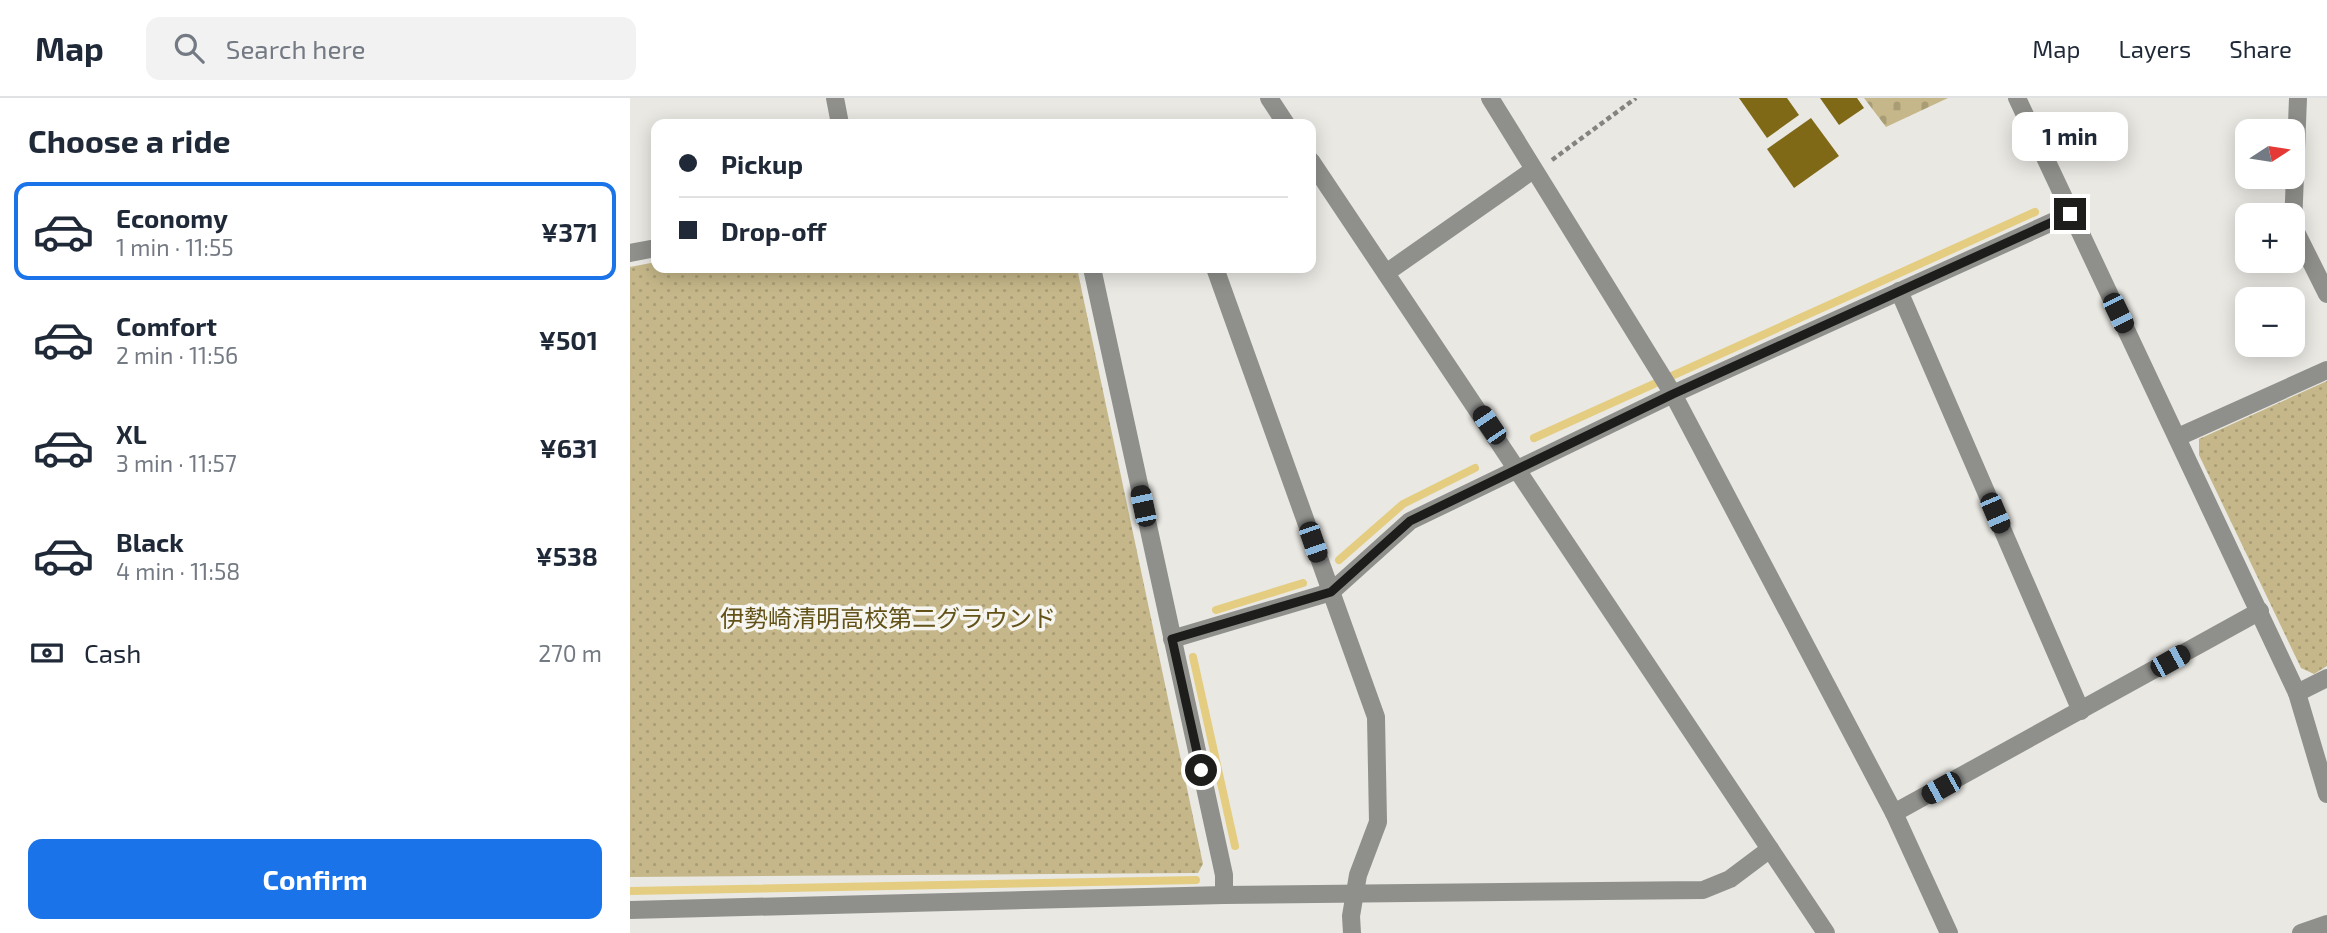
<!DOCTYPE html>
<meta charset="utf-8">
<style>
:root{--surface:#fff;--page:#f2f2f3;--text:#1f2937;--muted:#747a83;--line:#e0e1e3;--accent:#1a73e8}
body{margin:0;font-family:"Exo 2","Noto Sans JP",sans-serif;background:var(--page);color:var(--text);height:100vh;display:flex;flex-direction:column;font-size:26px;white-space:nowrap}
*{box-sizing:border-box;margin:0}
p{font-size:23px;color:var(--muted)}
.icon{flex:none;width:38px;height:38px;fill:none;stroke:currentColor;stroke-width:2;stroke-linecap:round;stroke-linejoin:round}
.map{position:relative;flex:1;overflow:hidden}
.side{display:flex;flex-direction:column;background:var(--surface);width:630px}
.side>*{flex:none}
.banner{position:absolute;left:21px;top:21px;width:665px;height:154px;border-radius:14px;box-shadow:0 4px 18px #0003;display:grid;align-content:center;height:154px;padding:0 28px;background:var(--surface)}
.needle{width:46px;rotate:78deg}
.fabs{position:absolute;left:1605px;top:21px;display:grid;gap:14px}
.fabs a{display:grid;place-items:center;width:70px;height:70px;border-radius:14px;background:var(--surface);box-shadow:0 4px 18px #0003;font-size:35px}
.end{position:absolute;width:32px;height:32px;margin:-16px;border:9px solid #1d1d1b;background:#fff;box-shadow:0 0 0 4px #fff}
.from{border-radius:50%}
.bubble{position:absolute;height:49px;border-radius:14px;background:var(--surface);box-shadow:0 4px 18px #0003;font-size:23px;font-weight:700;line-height:49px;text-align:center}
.car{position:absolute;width:21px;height:42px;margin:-21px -10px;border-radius:9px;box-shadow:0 0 5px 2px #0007;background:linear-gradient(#222 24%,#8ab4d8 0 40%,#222 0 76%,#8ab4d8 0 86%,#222 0)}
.banner b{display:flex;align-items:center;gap:24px;height:66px;font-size:26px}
.banner b+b{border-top:2px solid var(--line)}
.banner i{width:18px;height:18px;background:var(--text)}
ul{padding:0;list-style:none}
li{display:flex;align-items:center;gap:21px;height:98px;margin:0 14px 10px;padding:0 14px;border:4px solid transparent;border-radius:14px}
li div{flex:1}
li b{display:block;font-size:26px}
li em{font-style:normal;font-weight:700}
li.current{border-color:var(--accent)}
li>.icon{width:63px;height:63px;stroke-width:1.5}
h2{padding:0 28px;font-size:32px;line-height:84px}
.pay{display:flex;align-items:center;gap:18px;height:77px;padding:0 28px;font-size:26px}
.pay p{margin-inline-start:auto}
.action{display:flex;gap:14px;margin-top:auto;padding:14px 28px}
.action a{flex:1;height:80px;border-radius:14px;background:var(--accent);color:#fff;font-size:28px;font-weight:700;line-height:80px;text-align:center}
header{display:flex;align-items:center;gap:42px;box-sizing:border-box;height:98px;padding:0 35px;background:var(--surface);border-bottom:2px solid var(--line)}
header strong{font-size:33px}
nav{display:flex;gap:38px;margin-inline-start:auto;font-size:24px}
.search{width:490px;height:63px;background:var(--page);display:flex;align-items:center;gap:18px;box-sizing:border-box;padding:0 24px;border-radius:14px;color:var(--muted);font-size:26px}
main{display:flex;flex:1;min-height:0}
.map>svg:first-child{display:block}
.cemetery{fill:url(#cemetery-stones)}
.park{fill:url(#park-dots)}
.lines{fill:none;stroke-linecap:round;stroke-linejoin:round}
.stream{stroke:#e4cd80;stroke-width:8}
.building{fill:#7f6917}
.path{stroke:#848380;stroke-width:4.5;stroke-dasharray:5 3.5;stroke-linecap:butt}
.minor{stroke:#8f8f8c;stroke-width:18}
.route{stroke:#1d1d1b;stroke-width:9}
.labels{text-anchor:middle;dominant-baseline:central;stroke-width:7;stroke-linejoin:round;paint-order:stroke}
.park-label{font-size:24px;fill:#625218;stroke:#f6f5f0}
</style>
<header>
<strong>Map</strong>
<div class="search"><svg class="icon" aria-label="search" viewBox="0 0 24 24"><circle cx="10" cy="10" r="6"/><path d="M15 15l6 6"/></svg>Search here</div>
<nav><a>Map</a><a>Layers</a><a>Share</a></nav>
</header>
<main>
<section class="side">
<h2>Choose a ride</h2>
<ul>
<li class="current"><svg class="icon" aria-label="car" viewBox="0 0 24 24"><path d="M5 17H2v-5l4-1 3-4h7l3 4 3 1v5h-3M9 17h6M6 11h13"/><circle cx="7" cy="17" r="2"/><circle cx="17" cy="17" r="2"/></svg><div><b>Economy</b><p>1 min · 11:55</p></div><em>¥371</em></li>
<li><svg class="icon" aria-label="car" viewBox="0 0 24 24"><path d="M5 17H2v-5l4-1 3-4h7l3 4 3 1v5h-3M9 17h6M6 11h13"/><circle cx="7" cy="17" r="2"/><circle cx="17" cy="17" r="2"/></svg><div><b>Comfort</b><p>2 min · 11:56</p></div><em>¥501</em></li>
<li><svg class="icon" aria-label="car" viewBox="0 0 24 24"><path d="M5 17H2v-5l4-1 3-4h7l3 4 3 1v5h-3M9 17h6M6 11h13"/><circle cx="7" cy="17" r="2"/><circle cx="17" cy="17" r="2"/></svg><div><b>XL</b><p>3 min · 11:57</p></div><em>¥631</em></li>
<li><svg class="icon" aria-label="car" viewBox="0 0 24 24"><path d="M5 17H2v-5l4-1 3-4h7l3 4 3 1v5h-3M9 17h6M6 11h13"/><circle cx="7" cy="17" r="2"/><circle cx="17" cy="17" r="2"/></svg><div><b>Black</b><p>4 min · 11:58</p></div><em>¥538</em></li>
</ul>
<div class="pay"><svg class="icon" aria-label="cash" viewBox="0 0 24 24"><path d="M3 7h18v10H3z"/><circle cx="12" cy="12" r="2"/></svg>Cash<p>270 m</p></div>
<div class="action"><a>Confirm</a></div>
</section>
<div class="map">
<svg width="1697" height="835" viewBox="0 0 1697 835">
<defs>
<pattern id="cemetery-stones" width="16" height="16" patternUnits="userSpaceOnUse" patternTransform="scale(1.75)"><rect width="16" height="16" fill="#c5b789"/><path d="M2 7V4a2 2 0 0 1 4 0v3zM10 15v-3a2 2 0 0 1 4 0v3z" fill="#a99d76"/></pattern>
<pattern id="park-dots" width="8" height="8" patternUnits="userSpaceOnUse" patternTransform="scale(1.75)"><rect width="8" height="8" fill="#c5b789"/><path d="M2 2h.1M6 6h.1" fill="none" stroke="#a99d76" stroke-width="1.8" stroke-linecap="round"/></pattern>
</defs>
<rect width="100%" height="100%" fill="#e9e8e3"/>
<polygon class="cemetery" points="1234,0 1318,0 1256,29"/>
<g class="park">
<polygon points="26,164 26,170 447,170 573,766 568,775 0,779 0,169"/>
<polygon points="1697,283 1697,568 1684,576 1671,570 1569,357 1569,341"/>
</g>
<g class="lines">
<g class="stream">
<polyline points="904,340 1405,114"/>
<polyline points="709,462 773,406 845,370"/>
<polyline points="586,512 673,485"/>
<polyline points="563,559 605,748"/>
<polyline points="0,793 566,782"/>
</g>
</g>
<g class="building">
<polygon points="1109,0 1157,0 1169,17 1137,40"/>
<polygon points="1190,0 1227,0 1234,10 1209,27"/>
<polygon points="1181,20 1209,58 1164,90 1137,51"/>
</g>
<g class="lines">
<polyline class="path" points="922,62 1006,0"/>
<g class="minor">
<polyline points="205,0 210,26"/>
<polyline points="639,0 656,26"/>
<polyline points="860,0 1043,296 1264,715 1630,513"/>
<polyline points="1387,0 1667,595 1697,696"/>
<polyline points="1668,0 1663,128 1697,196"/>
<polyline points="681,63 1196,835"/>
<polyline points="0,155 26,150"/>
<polyline points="462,170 594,777 594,797"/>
<polyline points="585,170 746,619 748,724 728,777 721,818 722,835"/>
<polyline points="756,175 903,72"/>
<polyline points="1269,193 1451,613"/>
<polyline points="1548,339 1697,272"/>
<polyline points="542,541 701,494 780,423 1043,296 1440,116"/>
<polyline points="1667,595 1697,580"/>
<polyline points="1264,715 1319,835"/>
<polyline points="0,812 594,797 1073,792 1100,781 1140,751"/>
<polyline points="1671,835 1697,826"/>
</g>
</g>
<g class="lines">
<polyline class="route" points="571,672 542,541 701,494 780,423 1043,296 1440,116"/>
</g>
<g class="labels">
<g class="park-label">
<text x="258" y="519">伊勢崎清明高校第二グラウンド</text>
</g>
</g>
</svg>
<div class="fabs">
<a><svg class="needle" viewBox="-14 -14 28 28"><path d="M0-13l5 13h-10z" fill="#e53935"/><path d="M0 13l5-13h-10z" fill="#747a83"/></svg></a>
<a>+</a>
<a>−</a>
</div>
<i class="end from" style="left:571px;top:672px"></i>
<i class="end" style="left:1440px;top:116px"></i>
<div class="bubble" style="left:1382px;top:14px;width:116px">1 min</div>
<i class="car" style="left:1488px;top:215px;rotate:154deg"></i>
<i class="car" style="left:859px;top:327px;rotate:326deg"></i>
<i class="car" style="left:513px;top:408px;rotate:348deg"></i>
<i class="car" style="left:1365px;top:415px;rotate:157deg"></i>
<i class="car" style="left:683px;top:444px;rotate:161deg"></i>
<i class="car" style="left:1540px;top:563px;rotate:61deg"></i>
<i class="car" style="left:1311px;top:690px;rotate:241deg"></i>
<div class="banner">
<b><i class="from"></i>Pickup</b>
<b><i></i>Drop-off</b>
</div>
</div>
</main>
